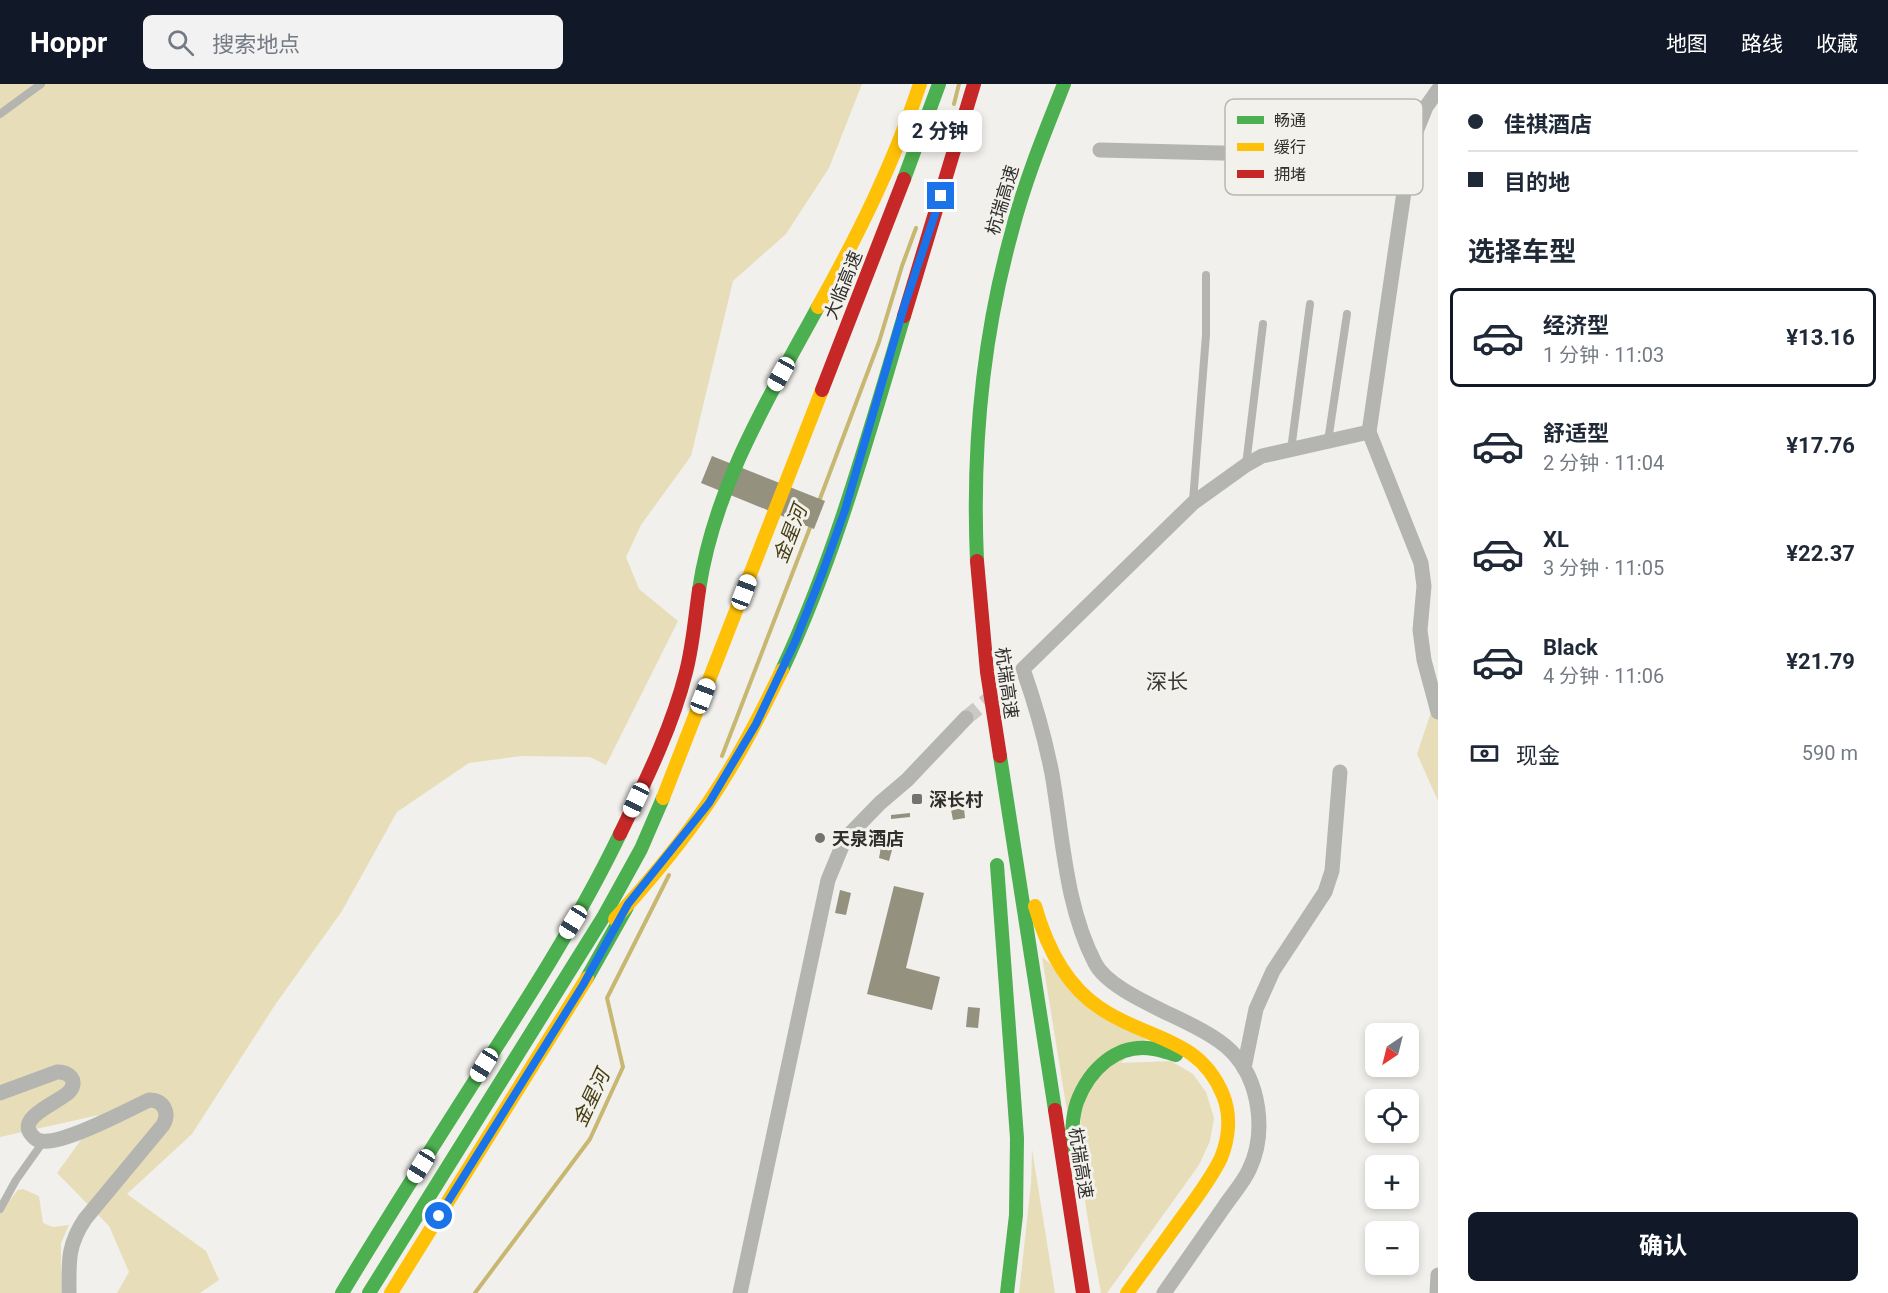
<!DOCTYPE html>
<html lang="zh">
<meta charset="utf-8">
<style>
:root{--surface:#fff;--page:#f2f2f3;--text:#1f2937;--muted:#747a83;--line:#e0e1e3;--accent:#111827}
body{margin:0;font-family:Roboto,"Noto Sans SC",sans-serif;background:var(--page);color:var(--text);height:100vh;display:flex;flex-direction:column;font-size:22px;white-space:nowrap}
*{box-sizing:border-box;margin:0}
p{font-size:20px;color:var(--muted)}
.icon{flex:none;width:33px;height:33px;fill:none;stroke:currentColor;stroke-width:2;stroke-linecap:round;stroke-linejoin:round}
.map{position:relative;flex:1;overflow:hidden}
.drawer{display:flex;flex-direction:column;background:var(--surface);width:450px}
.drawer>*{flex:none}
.guide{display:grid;align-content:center;height:132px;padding:0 30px;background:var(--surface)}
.needle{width:39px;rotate:215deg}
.controls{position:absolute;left:1365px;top:939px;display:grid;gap:12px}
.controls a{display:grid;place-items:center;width:54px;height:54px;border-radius:9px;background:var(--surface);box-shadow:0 3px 9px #0003;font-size:30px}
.end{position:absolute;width:27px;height:27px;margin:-14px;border:8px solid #1a73e8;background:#fff;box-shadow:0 0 0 3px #fff}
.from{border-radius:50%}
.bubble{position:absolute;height:42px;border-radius:9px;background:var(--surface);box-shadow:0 3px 9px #0003;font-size:20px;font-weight:700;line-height:42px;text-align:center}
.car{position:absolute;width:18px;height:36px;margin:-18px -9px;border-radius:8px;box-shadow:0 0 4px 2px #0007;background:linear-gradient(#fff 24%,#345 0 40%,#fff 0 76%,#345 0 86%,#fff 0)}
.guide b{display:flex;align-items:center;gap:21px;height:57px;font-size:22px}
.guide b+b{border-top:2px solid var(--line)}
.guide i{width:15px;height:15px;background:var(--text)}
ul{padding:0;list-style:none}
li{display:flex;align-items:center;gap:18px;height:99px;margin:0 12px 9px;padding:0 18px;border:3px solid transparent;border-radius:9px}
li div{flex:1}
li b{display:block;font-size:22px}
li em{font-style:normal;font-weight:700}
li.current{border-color:var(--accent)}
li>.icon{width:54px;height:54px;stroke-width:1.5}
h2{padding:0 30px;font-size:27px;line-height:72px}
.pay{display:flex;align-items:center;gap:15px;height:66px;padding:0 30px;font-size:22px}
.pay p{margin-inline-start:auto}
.button{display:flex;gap:12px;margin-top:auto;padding:12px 30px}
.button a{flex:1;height:69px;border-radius:9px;background:var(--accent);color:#fff;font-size:24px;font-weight:700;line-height:69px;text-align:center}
header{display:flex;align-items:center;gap:36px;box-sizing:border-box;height:84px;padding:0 30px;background:var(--accent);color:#fff}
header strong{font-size:28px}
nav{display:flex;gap:33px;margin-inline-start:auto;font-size:21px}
.search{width:420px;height:54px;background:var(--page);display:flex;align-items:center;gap:15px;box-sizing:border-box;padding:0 21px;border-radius:9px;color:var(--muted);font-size:22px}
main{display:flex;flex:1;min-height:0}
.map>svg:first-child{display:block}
.green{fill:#e7deb9}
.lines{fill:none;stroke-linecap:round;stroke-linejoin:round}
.stream{stroke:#c7b771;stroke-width:4}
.building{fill:#94917e}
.street-tunnel{stroke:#cac9c6;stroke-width:15;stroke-dasharray:15 8;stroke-linecap:butt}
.lane{stroke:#b4b4b1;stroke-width:8}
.street{stroke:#b4b4b1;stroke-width:15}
.fast{stroke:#4caf50;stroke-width:14}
.slow{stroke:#ffc107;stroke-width:14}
.jam{stroke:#c62828;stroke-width:14}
.route{stroke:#1a73e8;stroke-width:8}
.poi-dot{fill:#747370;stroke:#f2f1eb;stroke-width:2}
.labels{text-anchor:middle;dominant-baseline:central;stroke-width:6;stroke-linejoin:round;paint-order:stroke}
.street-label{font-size:18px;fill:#302f2d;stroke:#f2f1eb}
.poi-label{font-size:18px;font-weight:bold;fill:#302f2d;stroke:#f2f1eb;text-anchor:start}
.water-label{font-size:20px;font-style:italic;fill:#463d14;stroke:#f2f1eb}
.quarter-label{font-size:21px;fill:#393833;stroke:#f2f1eb}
.key{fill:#f2f1eb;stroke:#b8b7b2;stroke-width:1.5}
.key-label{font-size:16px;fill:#302f2d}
</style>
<header>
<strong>Hoppr</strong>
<div class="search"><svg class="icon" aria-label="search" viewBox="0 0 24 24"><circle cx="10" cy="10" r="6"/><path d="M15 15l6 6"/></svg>搜索地点</div>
<nav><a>地图</a><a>路线</a><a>收藏</a></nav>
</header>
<main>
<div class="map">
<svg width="1438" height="1209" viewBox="0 0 1438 1209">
<rect width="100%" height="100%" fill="#f1f0ec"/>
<g class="green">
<polygon points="0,0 862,0 829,84 786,150 733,197 691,372 641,441 626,473 639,505 678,537 606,681 590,673 521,672 469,679 397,728 342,827 275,921 192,1050 127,1110 206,1167 219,1196 200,1209 117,1209 129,1188 109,1142 57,1089 99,1031 0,1053"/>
<polygon points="1438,607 1438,717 1417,670"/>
<polygon points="1042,873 1146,956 1067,1027"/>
<path d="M1171,977L1193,990L1206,1008L1214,1034L1210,1057L1199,1081L1107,1209H1101C1094,1165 1067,1049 1087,1011C1092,1001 1111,987 1120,979Z"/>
<polygon points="1032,1065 1055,1209 1019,1209 1031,1100"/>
<polygon points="23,1105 39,1112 43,1139 53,1143 69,1141 61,1159 61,1209 0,1209 0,1128 18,1106"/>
</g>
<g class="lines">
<g class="stream">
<polyline points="954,20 959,0"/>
<polyline points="818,420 879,258 902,182 916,144"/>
<polyline points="722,672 811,441"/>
<polyline points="475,1209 590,1055 623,983 607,914 669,791"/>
</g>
</g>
<g class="building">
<polygon points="712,372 825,417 814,445 701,399"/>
<polygon points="964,724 965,734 953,736 951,726"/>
<polygon points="910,729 910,733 891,735 891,731"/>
<polygon points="881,763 892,766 889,777 879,774"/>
<polygon points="894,802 924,809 906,884 940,893 932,926 867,910"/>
<polygon points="840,806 851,809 846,831 835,829"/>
<polygon points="968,923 980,924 978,944 966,943"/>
</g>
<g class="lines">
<polyline class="street-tunnel" points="966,634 1012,596"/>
<g class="lane">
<polyline points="0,30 41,0"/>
<polyline points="1328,357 1347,230"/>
<polyline points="1291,366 1310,220"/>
<polyline points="1246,381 1263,240"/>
<polyline points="1193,417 1206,251 1206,191"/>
<polyline points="0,1125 16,1096 43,1058"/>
</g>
<g class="street">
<polyline points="1438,6 1426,23 1411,60 1369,348 1421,479 1424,502 1420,546 1424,576 1438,628"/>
<polyline points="1100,66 1261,70 1414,53"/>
<polyline points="1244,984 1256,925 1273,887 1325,808 1332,787 1340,688"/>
<path d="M0,1009L57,988C69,987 79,997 69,1008C59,1018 17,1033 31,1050C34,1054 38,1057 42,1057C63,1061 128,1026 149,1016C164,1016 170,1029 163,1041L85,1135C67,1162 69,1178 69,1209"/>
<polyline points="740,1209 828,796 845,755 880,719 907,696 966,634"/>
<path d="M1164,1209C1184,1180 1204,1152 1224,1123C1232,1111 1243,1099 1249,1086C1267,1049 1260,996 1231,967C1216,952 1188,939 1169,930C1147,919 1106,901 1095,879C1065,821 1063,753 1052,690C1045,654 1035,619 1023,585L1193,419L1246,381L1262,372L1369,348"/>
<polyline points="1437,1209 1438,1191"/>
</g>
<g class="fast">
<polyline points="904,95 939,0"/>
<path d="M977,477C972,365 982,255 1012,147C1025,96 1045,48 1064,0"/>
<path d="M699,506C714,403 769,313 818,223"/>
<path d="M782,586C835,473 868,352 904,232"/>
<polyline points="1000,672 1055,1026"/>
<polyline points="997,781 1017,1054 1016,1131 1007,1209"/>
<polyline points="587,894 627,823"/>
<path d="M1072,1064C1072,1049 1072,1033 1077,1018C1089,986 1117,958 1154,965C1161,966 1169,969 1176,971"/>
<path d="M342,1209C384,1139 428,1070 472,1001C525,919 578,837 620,750"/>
<polyline points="369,1209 604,832 641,765 663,714"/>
</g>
<g class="slow">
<path d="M818,223C858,151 894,79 920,0"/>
<polyline points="663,714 822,306"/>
<path d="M1035,822C1046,861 1065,901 1100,924C1146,956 1199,952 1223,1011C1231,1031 1229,1054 1221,1074C1210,1097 1193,1118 1178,1139C1161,1162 1144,1186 1127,1209"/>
<path d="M615,835C644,803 672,770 697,735C731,688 757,638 782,586"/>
<polyline points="391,1209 587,894"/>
</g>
<g class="jam">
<polyline points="904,232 974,0"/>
<polyline points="822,306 904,95"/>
<polyline points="977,477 987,588 1000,672"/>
<path d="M620,750C645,698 672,644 686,588C693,561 695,533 699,506"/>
<polyline points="1055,1026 1083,1209"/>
</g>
</g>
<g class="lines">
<polyline class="route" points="439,1132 583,901 628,820 709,719 756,640 795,558 822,490 845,426 904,223 941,112"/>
</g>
<g class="poi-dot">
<rect x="911" y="709" width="12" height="12" rx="3"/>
<circle cx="820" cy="754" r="6"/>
</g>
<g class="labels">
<g class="street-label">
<text transform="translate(1002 116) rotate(-73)">杭瑞高速</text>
<text transform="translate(843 201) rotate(-68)">大临高速</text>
<text transform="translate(1007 599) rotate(82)">杭瑞高速</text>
<text transform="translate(1081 1079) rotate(81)">杭瑞高速</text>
</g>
<g class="poi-label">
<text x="929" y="715">深长村</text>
<text x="832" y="754">天泉酒店</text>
</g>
<g class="water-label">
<text transform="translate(790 450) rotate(-69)">金星河</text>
<text transform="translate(591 1014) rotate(-65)">金星河</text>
</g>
<g class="quarter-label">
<text x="1167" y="598">深长</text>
</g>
</g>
<rect x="1225" y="15" width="198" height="96" rx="9" class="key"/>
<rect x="1237" y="32" width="27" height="8" fill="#4caf50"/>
<rect x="1237" y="59" width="27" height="8" fill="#ffc107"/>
<rect x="1237" y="86" width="27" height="8" fill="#c62828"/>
<g class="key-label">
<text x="1274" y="42">畅通</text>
<text x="1274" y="69">缓行</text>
<text x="1274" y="96">拥堵</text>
</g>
</svg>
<div class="controls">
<a><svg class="needle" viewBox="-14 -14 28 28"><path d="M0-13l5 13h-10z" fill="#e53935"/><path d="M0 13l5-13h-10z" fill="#747a83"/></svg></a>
<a><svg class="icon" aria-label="locate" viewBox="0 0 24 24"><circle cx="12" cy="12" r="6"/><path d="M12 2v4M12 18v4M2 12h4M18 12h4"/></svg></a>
<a>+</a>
<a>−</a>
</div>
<i class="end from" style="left:439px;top:1132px"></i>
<i class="end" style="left:941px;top:112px"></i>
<div class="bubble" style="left:898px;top:26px;width:84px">2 分钟</div>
<i class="car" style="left:781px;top:290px;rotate:209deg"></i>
<i class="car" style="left:744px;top:508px;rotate:21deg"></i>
<i class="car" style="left:703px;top:612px;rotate:21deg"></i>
<i class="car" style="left:636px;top:716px;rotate:205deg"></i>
<i class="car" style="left:573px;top:838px;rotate:212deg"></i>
<i class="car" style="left:484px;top:981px;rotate:212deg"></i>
<i class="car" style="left:421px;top:1082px;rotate:212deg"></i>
</div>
<section class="drawer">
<div class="guide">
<b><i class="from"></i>佳祺酒店</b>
<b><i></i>目的地</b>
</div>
<h2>选择车型</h2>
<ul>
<li class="current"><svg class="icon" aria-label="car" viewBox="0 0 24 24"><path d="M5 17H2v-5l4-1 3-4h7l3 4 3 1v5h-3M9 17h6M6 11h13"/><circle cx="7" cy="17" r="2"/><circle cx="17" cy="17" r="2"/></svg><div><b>经济型</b><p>1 分钟 · 11:03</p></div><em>¥13.16</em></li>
<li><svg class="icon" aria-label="car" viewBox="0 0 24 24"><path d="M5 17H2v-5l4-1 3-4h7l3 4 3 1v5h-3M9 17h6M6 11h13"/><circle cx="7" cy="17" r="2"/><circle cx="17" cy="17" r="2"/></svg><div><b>舒适型</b><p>2 分钟 · 11:04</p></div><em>¥17.76</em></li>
<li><svg class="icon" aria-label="car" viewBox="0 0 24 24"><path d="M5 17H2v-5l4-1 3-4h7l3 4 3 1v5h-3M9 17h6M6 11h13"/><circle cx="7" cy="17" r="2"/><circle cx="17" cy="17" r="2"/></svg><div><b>XL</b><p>3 分钟 · 11:05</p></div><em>¥22.37</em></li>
<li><svg class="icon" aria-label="car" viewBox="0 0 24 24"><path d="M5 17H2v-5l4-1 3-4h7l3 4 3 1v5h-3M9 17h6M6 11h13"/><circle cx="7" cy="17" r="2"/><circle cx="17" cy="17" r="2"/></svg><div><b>Black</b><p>4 分钟 · 11:06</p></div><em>¥21.79</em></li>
</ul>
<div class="pay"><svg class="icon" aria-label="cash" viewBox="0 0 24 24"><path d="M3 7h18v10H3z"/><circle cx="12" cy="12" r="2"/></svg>现金<p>590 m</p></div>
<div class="button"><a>确认</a></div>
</section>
</main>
